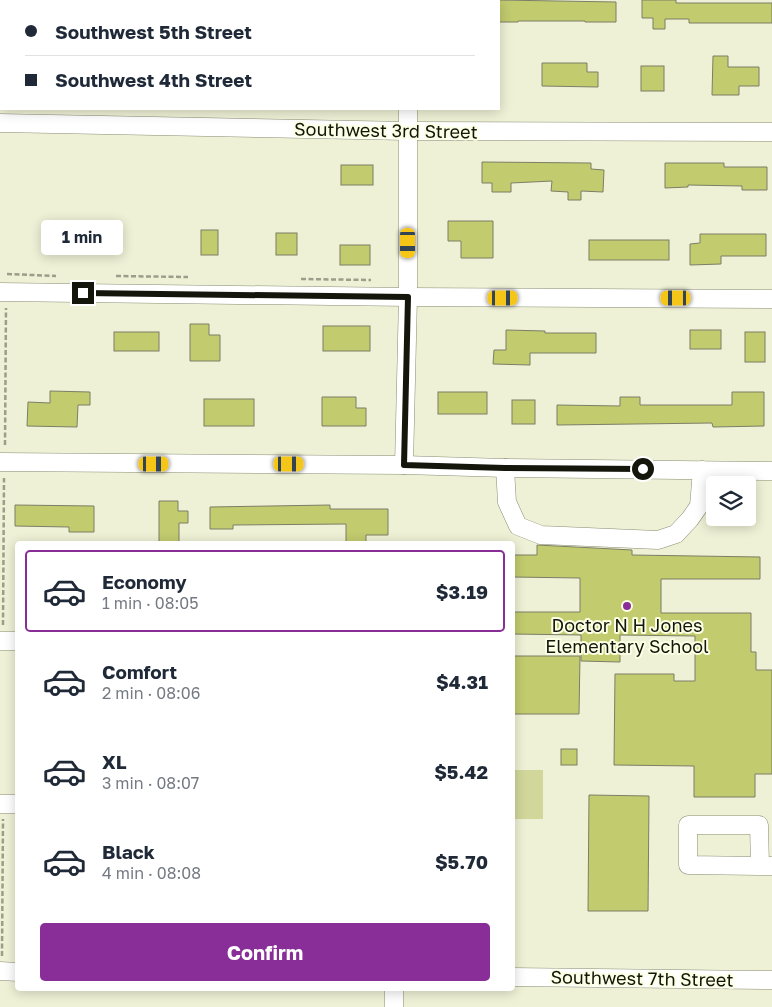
<!DOCTYPE html>
<meta charset="utf-8">
<style>
:root{--surface:#fff;--page:#f2f2f3;--text:#1f2937;--muted:#747a83;--line:#e0e1e3;--accent:#892e99}
body{margin:0;font-family:"Golos Text",sans-serif;background:var(--page);color:var(--text);height:100vh;display:flex;flex-direction:column;font-size:19px;white-space:nowrap}
*{box-sizing:border-box;margin:0}
p{font-size:16px;color:var(--muted)}
.icon{flex:none;width:28px;height:28px;fill:none;stroke:currentColor;stroke-width:2;stroke-linecap:round;stroke-linejoin:round}
.map{position:relative;flex:1;overflow:hidden}
.sheet{position:absolute;left:15px;top:541px;width:500px;height:450px;display:flex;flex-direction:column;background:var(--surface);border-radius:5px;box-shadow:0 2px 12px #0003}
.sheet>*{flex:none}
.banner{position:absolute;left:0px;top:0px;width:500px;height:110px;box-shadow:0 2px 12px #0003;display:grid;align-content:center;height:110px;padding:0 25px;background:var(--surface)}
.controls{position:absolute;left:706px;top:476px;display:grid;gap:10px}
.controls a{display:grid;place-items:center;width:50px;height:50px;border-radius:5px;background:var(--surface);box-shadow:0 2px 12px #0003;font-size:25px}
.end{position:absolute;width:22px;height:22px;margin:-11px;border:6px solid #14150b;background:#fff;box-shadow:0 0 0 2px #fff}
.from{border-radius:50%}
.bubble{position:absolute;height:35px;border-radius:5px;background:var(--surface);box-shadow:0 2px 12px #0003;font-size:16px;font-weight:700;line-height:35px;text-align:center}
.car{position:absolute;width:15px;height:30px;margin:-15px -8px;border-radius:6px;box-shadow:0 0 4px 1px #0007;background:linear-gradient(#f5c518 24%,#345 0 40%,#f5c518 0 76%,#345 0 86%,#f5c518 0)}
.banner b{display:flex;align-items:center;gap:18px;height:48px;font-size:19px}
.banner b+b{border-top:1px solid var(--line)}
.banner i{width:12px;height:12px;background:var(--text)}
ul{padding:9px 0 0;list-style:none}
li{display:flex;align-items:center;gap:15px;height:82px;margin:0 10px 8px;padding:0 15px;border:2px solid transparent;border-radius:5px}
li div{flex:1}
li b{display:block;font-size:19px}
li em{font-style:normal;font-weight:700}
li.selected{border-color:var(--accent)}
li>.icon{width:45px;height:45px;stroke-width:1.5}
.cta{display:flex;gap:10px;margin-top:auto;padding:10px 25px}
.cta a{flex:1;height:58px;border-radius:5px;background:var(--accent);color:#fff;font-size:20px;font-weight:700;line-height:58px;text-align:center}
.map>svg:first-child{display:block}
.pitch{fill:#d1d79a}
.building{fill:#c2cb6e;stroke:#7c7f66}
.lines{fill:none;stroke-linecap:round;stroke-linejoin:round}
.minor-casing{stroke:#8a8d74;stroke-width:19}
.path{stroke:#9b9e88;stroke-width:2.5;stroke-dasharray:5 2.5;stroke-linecap:butt}
.minor{stroke:#fff;stroke-width:18}
.route{stroke:#14150b;stroke-width:6}
.poi-dot{fill:#892e99;stroke:#fbffe3;stroke-width:2}
.labels{text-anchor:middle;dominant-baseline:central;stroke-width:4;stroke-linejoin:round;paint-order:stroke}
.street-label{font-size:18px;fill:#14150b;stroke:#fbffe3}
.poi-label{font-size:18px;fill:#14150b;stroke:#fbffe3}
</style>
<div class="map">
<svg width="772" height="1007" viewBox="0 0 772 1007">
<rect width="100%" height="100%" fill="#eef1d5"/>
<rect class="pitch" x="513" y="770" width="30" height="49"/>
<g class="building">
<polygon points="499,0 616,2 616,22 585,22 585,21 518,21 518,22 499,22"/>
<polygon points="642,0 676,0 676,3 772,3 772,23 689,23 689,19 665,19 665,29 653,29 653,18 642,18"/>
<polygon points="713,56 728,56 728,67 759,67 759,86 739,86 739,95 712,95"/>
<polygon points="542,63 587,63 587,72 598,72 598,87 542,86"/>
<rect x="641" y="66" width="23" height="25"/>
<polygon points="482,162 591,163 591,169 604,170 603,192 581,191 581,200 568,200 568,192 551,191 552,181 511,183 511,192 492,192 492,183 482,183"/>
<polygon points="665,163 724,163 724,167 767,167 767,190 742,190 742,186 688,185 688,187 665,188"/>
<rect x="341" y="165" width="32" height="20"/>
<polygon points="448,221 493,221 493,258 461,258 461,241 448,241"/>
<rect x="201" y="230" width="17" height="25"/>
<rect x="276" y="233" width="21" height="22"/>
<polygon points="700,234 766,234 766,256 721,256 721,264 690,265 690,244 700,243"/>
<rect x="589" y="240" width="80" height="20"/>
<rect x="340" y="245" width="30" height="20"/>
<polygon points="190,324 209,324 209,335 220,335 220,361 190,361"/>
<rect x="323" y="326" width="47" height="25"/>
<polygon points="506,330 545,331 545,333 596,333 596,353 530,353 530,365 493,364 494,350 506,350"/>
<rect x="690" y="330" width="31" height="19"/>
<rect x="114" y="332" width="45" height="19"/>
<rect x="745" y="332" width="20" height="30"/>
<polygon points="50,391 90,392 90,405 78,405 77,427 27,426 28,402 50,403"/>
<rect x="438" y="392" width="49" height="22"/>
<polygon points="732,392 764,392 764,426 713,427 712,423 557,425 557,405 620,406 620,397 640,397 640,405 732,405"/>
<polygon points="322,397 356,397 356,408 366,408 366,426 322,426"/>
<rect x="204" y="399" width="50" height="27"/>
<rect x="512" y="400" width="23" height="24"/>
<polygon points="159,501 178,501 178,511 188,511 188,523 179,523 179,543 159,543"/>
<polygon points="15,505 94,506 94,532 69,532 69,527 15,526"/>
<polygon points="330,505 330,509 388,509 388,535 366,535 366,544 346,544 346,524 233,525 233,529 210,529 210,507"/>
<polygon points="537,545 632,550 632,555 760,557 760,579 661,579 661,613 751,613 751,652 756,652 756,670 772,670 772,774 755,774 755,797 694,797 694,766 614,765 615,674 674,674 674,681 695,681 695,636 620,635 620,662 581,661 581,635 512,634 512,612 580,612 580,578 512,577 512,555 537,555"/>
<polygon points="512,656 580,656 579,714 512,714"/>
<rect x="561" y="749" width="16" height="16"/>
<polygon points="589,795 649,796 648,911 588,911"/>
</g>
<g class="lines">
<defs>
<g id="minor">
<polyline points="408,0 408,1"/>
<polyline points="0,123 408,131 772,132"/>
<polyline points="0,292 408,297 772,299"/>
<polyline points="0,462 404,465 505,468 772,471"/>
<polyline points="404,465 408,297 408,109"/>
<polyline points="505,468 507,502 518,526 541,535 658,540 676,534 690,519 699,506 702,470"/>
<polyline points="0,641 18,641"/>
<polyline points="0,804 18,804"/>
<polyline points="760,866 759,825 688,825 688,865 760,866 772,866"/>
<polyline points="0,971 18,972"/>
<polyline points="512,977 772,980"/>
<polyline points="394,1007 394,989"/>
</g>
</defs>
<use href="#minor" class="minor-casing"/>
<g class="path">
<polyline points="7,274 56,276"/>
<polyline points="116,276 188,277"/>
<polyline points="301,279 371,280"/>
<polyline points="5,445 6,308"/>
<polyline points="3,625 4,478"/>
<polyline points="2,956 3,819"/>
</g>
<use href="#minor" class="minor"/>
</g>
<g class="lines">
<polyline class="route" points="83,293 408,297 404,465 505,468 643,469"/>
</g>
<circle class="poi-dot" cx="627" cy="606" r="5"/>
<g class="labels">
<g class="street-label">
<text transform="translate(386 130) rotate(1)">Southwest 3rd Street</text>
<text transform="translate(642 978) rotate(1)">Southwest 7th Street</text>
</g>
<g class="poi-label">
<text x="627" y="625">Doctor N H Jones<tspan x="627" dy="21">Elementary School</tspan></text>
</g>
</g>
</svg>
<div class="controls">
<a><svg class="icon" aria-label="layers" viewBox="0 0 24 24"><path d="M12 4l9 5-9 5-9-5zM3 14l9 5 9-5"/></svg></a>
</div>
<i class="end from" style="left:643px;top:469px"></i>
<i class="end" style="left:83px;top:293px"></i>
<div class="bubble" style="left:41px;top:220px;width:82px">1 min</div>
<i class="car" style="left:408px;top:243px;rotate:180deg"></i>
<i class="car" style="left:503px;top:298px;rotate:90deg"></i>
<i class="car" style="left:676px;top:298px;rotate:270deg"></i>
<i class="car" style="left:154px;top:464px;rotate:90deg"></i>
<i class="car" style="left:289px;top:464px;rotate:90deg"></i>
<div class="banner">
<b><i class="from"></i>Southwest 5th Street</b>
<b><i></i>Southwest 4th Street</b>
</div>
<section class="sheet">
<ul>
<li class="selected"><svg class="icon" aria-label="car" viewBox="0 0 24 24"><path d="M5 17H2v-5l4-1 3-4h7l3 4 3 1v5h-3M9 17h6M6 11h13"/><circle cx="7" cy="17" r="2"/><circle cx="17" cy="17" r="2"/></svg><div><b>Economy</b><p>1 min · 08:05</p></div><em>$3.19</em></li>
<li><svg class="icon" aria-label="car" viewBox="0 0 24 24"><path d="M5 17H2v-5l4-1 3-4h7l3 4 3 1v5h-3M9 17h6M6 11h13"/><circle cx="7" cy="17" r="2"/><circle cx="17" cy="17" r="2"/></svg><div><b>Comfort</b><p>2 min · 08:06</p></div><em>$4.31</em></li>
<li><svg class="icon" aria-label="car" viewBox="0 0 24 24"><path d="M5 17H2v-5l4-1 3-4h7l3 4 3 1v5h-3M9 17h6M6 11h13"/><circle cx="7" cy="17" r="2"/><circle cx="17" cy="17" r="2"/></svg><div><b>XL</b><p>3 min · 08:07</p></div><em>$5.42</em></li>
<li><svg class="icon" aria-label="car" viewBox="0 0 24 24"><path d="M5 17H2v-5l4-1 3-4h7l3 4 3 1v5h-3M9 17h6M6 11h13"/><circle cx="7" cy="17" r="2"/><circle cx="17" cy="17" r="2"/></svg><div><b>Black</b><p>4 min · 08:08</p></div><em>$5.70</em></li>
</ul>
<div class="cta"><a>Confirm</a></div>
</section>
</div>
